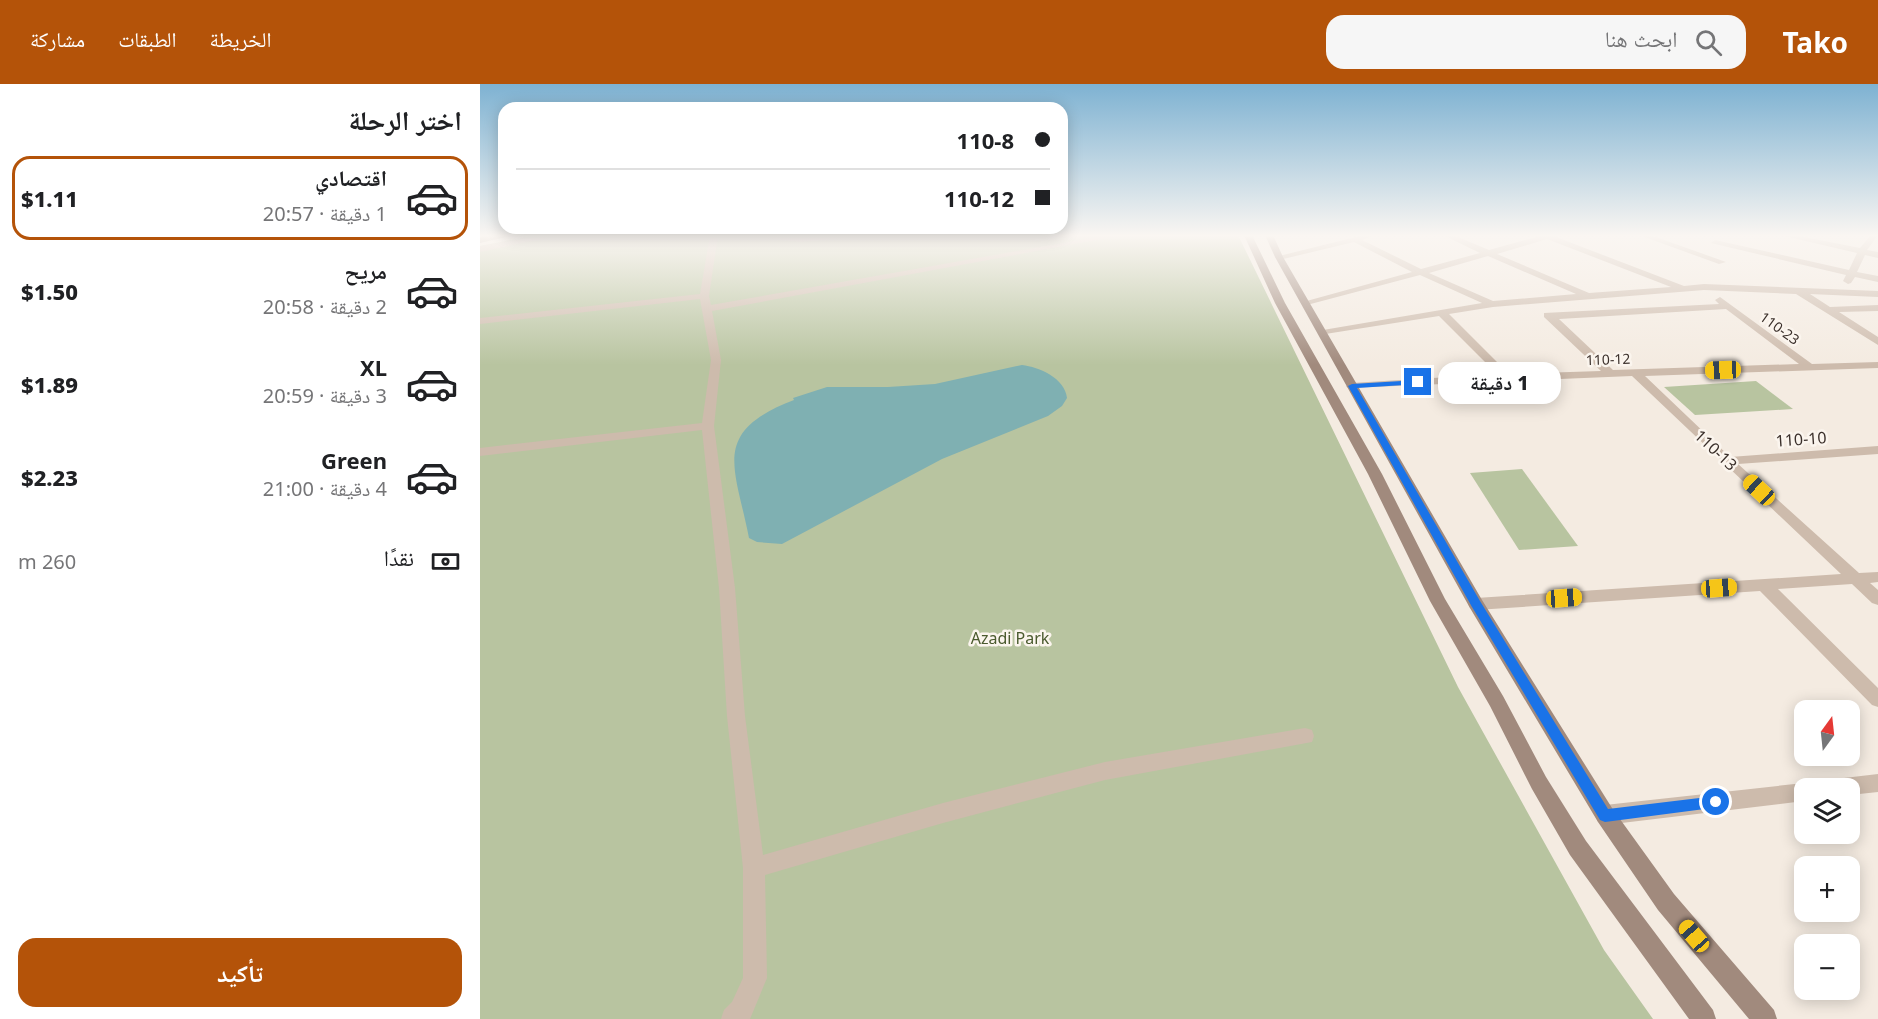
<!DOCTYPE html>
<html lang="ar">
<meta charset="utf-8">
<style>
:root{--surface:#fff;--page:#f6f6f6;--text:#202124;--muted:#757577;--line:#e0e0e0;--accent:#b45309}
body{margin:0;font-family:"Noto Sans","Noto Naskh Arabic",sans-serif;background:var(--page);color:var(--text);direction:rtl;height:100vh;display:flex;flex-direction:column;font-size:22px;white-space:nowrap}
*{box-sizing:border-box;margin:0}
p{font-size:20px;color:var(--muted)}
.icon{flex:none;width:33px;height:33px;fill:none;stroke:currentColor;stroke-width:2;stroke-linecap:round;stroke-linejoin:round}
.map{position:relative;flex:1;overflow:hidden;direction:ltr}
.drawer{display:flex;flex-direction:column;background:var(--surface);width:480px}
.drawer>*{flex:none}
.hud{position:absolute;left:18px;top:18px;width:570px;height:132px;border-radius:18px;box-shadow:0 3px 15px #0003;direction:rtl;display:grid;align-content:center;height:132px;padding:0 18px;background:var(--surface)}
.needle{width:39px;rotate:15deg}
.buttons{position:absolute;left:1314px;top:616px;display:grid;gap:12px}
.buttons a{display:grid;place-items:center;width:66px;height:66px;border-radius:12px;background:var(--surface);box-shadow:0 3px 15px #0003;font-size:30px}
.end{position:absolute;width:27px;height:27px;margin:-14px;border:8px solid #1a73e8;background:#fff;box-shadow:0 0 0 3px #fff}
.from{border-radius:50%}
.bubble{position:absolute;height:42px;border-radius:18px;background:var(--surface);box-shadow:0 3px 15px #0003;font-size:20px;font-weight:800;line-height:42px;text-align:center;direction:rtl}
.car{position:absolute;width:18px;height:36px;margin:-18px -9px;border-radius:8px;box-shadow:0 0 4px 2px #0007;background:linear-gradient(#f5c518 24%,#345 0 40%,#f5c518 0 76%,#345 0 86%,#f5c518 0)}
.hud b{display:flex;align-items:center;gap:21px;height:57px;font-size:22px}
.hud b+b{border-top:2px solid var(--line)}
.hud i{width:15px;height:15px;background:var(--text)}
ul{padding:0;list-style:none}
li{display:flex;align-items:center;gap:18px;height:84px;margin:0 12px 9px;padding:0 6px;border:3px solid transparent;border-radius:18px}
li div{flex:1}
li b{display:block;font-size:22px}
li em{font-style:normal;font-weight:800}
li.on{border-color:var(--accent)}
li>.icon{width:54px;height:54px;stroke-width:1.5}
h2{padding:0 18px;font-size:27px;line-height:72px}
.pay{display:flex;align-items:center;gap:15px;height:66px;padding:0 18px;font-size:22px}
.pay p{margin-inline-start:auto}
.primary-button{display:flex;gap:12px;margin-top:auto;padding:12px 18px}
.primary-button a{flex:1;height:69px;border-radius:18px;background:var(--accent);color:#fff;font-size:24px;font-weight:800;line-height:69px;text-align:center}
header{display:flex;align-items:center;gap:36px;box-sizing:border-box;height:84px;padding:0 30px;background:var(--accent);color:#fff}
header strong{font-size:28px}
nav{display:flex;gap:33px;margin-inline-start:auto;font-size:21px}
.search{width:420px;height:54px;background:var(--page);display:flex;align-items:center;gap:15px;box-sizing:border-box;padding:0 21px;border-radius:18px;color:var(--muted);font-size:22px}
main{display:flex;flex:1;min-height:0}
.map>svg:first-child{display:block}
.green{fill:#b8c4a0}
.water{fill:#7fb0b2}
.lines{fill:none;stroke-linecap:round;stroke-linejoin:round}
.street{fill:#cdbbac;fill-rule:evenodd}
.secondary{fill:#a18a7d;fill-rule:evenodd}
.route{fill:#1a73e8}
.labels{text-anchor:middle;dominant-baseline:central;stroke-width:5;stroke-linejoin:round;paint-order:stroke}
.far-street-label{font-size:14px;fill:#3b302b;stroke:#fbf5ee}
.street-label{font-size:16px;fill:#3b302b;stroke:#fbf5ee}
.park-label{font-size:16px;fill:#4a5a2e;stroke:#fbf5ee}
</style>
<header>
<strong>Tako</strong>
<div class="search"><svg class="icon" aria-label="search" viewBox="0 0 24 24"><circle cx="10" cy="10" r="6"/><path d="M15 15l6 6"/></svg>ابحث هنا</div>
<nav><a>الخريطة</a><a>الطبقات</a><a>مشاركة</a></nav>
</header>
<main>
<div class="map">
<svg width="1398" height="935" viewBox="0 0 1398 935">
<rect width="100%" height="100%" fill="#f4ebe1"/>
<g class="green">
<polygon points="54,151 758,151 978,603 1124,866 1173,935 0,935 0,162"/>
<polygon points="1276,297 1313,325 1215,331 1184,303"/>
<polygon points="1042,385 1098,462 1039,466 990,389"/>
</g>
<path class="water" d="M542,281C559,283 585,294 587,314L582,322L568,332L462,375L302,460L277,458L269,454C255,382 230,348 314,316L313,314L347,303H408L455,300Z"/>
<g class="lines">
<g class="street">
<polygon points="66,151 81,151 0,168 0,162"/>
<polygon points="230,151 238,151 229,212 231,221 628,151 643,151 232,227 241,276 234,342 255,504 265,632 283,771 463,719 625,678 825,644 832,646 834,652 832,658 625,696 463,739 285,791 287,894 270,935 241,935 244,926 252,918 263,894 263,784 247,632 239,504 222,346 0,372 0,364 222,339 231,276 220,215 0,240 0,234 220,210"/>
<polygon points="276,151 376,151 372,153 320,158 280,153"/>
<path d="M884,151H897L882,156L941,185L1000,169L963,151H973L1009,166L1060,152L1059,151H1078L1076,153L1204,202L1224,200L1398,207V213L1330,210L1350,223L1398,221V227L1359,228L1398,253V261L1316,210L1224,206L1013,223L969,230L1029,290L1121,287L1064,233V229L1239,220L1235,216L1240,213L1332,280L1398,278V284L1165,292L1250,373L1398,362V370L1258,380L1379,489L1398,488V498L1390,499L1398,506V521L1392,519L1372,500L1298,505L1398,604V623L1392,621L1280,507L996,526L990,524L988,520L990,516L996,514L1361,490L1152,292L868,304L866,302L872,299L1017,290L959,232L839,251V247L843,246L1002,219L940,191L823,222V218L932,188L874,158L799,176L795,173ZM1067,155L1191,203L1109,209L1017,170ZM1008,172L1096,210L1013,217L949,189ZM1246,225L1319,280L1133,286L1079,235Z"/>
<polygon points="1159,151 1170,151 1246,178 1239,180"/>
<polygon points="1300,151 1314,151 1380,164 1391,151 1398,151 1387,166 1398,168 1398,174 1385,171 1377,188 1398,192 1398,198 1375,193 1371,199 1368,200 1363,197 1366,191 1231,159 1235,156 1369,186 1377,169"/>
<polygon points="1398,690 1398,708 1370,711 1370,705 1337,705 1340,699 1347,696"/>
<polygon points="1324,699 1331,702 1333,705 1324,705 1324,717 1125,741 1118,738 1115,731 1118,724 1125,721"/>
</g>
<g class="secondary">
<polygon points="18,151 34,151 0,159 0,153"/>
<polygon points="764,151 772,151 805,219 902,390 965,515 1023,612 1066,693 1106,757 1233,926 1236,935 1209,935 1090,771 1052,705 1010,622 950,517 888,390 795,219"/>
<polygon points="785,151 793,151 803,173 1002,516 1132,724 1194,810 1294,926 1297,935 1269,935 1178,826 1118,738 990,524 795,173"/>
</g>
</g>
<linearGradient id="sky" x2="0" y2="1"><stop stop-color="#7eb2d2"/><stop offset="0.54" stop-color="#faf6f2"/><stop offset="1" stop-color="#faf6f2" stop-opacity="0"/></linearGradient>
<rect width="1398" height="281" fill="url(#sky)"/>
<polygon class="route" points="938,296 940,300 877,304 1000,517 1128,725 1236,712 1240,714 1242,718 1240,723 1125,738 1120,736 992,523 868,302 872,300"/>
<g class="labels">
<g class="far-street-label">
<text transform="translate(1300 244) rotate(36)">110-23</text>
<text transform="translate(1128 275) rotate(-2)">110-12</text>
</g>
<g class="street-label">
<text transform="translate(1321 355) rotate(-4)">110-10</text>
<text transform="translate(1236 366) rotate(43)">110-13</text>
</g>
<g class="park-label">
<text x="530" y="554">Azadi Park</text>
</g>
</g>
</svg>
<div class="buttons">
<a><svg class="needle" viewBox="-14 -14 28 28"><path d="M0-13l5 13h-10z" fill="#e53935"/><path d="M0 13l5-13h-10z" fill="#757577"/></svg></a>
<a><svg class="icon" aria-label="layers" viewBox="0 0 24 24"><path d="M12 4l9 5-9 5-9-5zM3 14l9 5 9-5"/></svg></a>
<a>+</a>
<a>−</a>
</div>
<i class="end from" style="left:1236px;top:718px"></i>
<i class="end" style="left:938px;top:298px"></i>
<div class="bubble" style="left:958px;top:278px;width:123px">1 دقيقة</div>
<i class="car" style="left:1243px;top:286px;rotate:268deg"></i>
<i class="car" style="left:1279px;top:406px;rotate:313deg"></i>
<i class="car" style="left:1239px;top:504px;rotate:86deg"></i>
<i class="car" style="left:1084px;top:514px;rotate:86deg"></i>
<i class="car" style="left:1214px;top:852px;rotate:319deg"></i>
<div class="hud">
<b><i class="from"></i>110-8</b>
<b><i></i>110-12</b>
</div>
</div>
<section class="drawer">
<h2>اختر الرحلة</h2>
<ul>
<li class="on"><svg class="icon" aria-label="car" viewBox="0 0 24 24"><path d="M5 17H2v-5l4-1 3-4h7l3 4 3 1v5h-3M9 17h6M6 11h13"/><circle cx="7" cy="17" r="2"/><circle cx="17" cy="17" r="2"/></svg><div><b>اقتصادي</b><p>1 دقيقة · 20:57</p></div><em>$1.11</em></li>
<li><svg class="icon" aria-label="car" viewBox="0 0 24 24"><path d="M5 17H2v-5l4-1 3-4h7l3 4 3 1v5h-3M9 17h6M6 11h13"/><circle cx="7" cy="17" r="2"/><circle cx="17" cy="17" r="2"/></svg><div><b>مريح</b><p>2 دقيقة · 20:58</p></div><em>$1.50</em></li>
<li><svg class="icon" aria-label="car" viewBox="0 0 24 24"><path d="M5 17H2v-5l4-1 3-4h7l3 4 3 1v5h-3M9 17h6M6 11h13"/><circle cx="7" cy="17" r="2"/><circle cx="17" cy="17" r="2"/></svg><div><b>XL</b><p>3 دقيقة · 20:59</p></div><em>$1.89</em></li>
<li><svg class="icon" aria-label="car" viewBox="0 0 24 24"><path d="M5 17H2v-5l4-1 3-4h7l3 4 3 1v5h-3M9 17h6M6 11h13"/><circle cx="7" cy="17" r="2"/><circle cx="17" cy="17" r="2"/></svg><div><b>Green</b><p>4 دقيقة · 21:00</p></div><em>$2.23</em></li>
</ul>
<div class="pay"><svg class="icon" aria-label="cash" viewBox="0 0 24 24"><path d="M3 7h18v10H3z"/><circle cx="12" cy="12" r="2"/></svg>نقدًا<p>260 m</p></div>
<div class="primary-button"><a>تأكيد</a></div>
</section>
</main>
